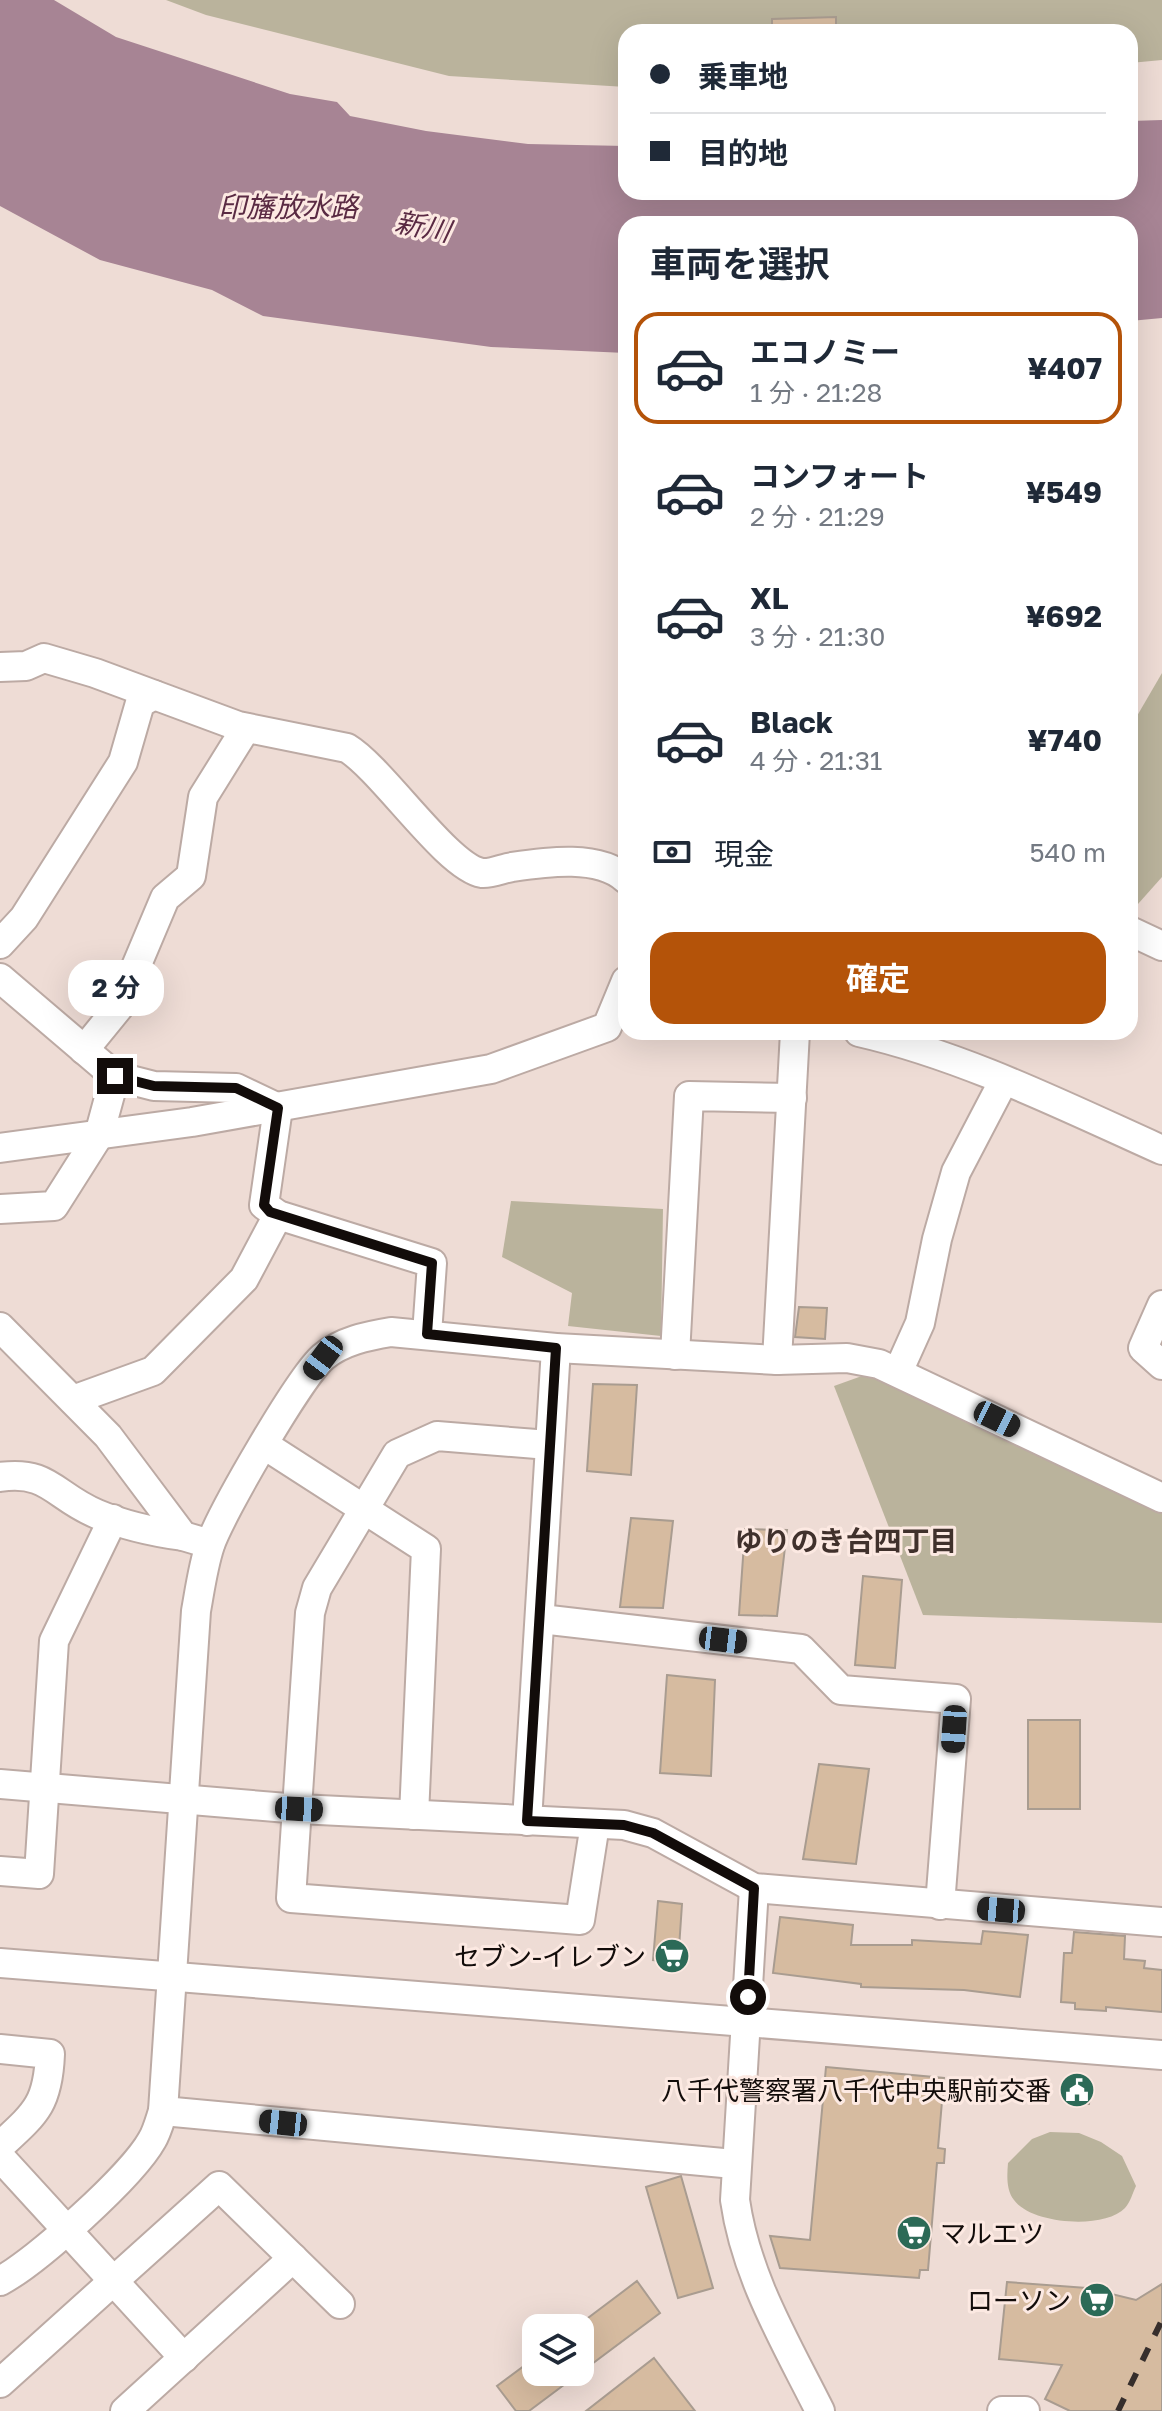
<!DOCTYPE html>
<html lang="ja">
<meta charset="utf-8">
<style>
:root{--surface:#fff;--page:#f2f2f3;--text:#1f2937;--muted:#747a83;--line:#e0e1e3;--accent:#b45309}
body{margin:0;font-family:"Golos Text","Noto Sans JP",sans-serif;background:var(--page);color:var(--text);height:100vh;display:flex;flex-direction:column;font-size:30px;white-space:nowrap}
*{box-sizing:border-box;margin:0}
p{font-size:26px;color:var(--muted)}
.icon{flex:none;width:44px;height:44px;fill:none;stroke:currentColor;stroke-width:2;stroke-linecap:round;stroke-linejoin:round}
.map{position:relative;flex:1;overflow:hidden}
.drawer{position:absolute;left:618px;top:216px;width:520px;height:824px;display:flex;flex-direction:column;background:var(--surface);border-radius:24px;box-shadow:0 8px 32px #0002}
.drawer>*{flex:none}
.banner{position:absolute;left:618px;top:24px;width:520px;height:176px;border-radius:24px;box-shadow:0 8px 32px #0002;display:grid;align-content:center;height:176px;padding:0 32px;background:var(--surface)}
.fabs{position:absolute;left:522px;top:2314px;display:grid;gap:16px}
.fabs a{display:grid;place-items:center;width:72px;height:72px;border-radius:16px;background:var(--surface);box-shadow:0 8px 32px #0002;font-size:40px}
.end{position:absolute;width:36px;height:36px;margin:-18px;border:10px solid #120c0a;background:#fff;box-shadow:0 0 0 4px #fff}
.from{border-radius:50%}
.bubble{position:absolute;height:56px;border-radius:24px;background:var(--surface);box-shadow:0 8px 32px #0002;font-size:26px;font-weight:700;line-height:56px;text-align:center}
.car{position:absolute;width:24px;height:48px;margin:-24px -12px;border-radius:10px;box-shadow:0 0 6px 2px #0007;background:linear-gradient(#222 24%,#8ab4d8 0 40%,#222 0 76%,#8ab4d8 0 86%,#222 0)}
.banner b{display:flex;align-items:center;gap:28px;height:76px;font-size:30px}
.banner b+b{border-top:2px solid var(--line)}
.banner i{width:20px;height:20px;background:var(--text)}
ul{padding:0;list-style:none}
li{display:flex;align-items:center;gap:24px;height:112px;margin:0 16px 12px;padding:0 16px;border:4px solid transparent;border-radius:24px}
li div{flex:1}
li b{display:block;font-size:30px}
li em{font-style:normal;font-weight:700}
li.current{border-color:var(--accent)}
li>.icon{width:72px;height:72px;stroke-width:1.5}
h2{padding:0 32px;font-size:36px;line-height:96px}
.pay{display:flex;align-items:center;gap:20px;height:88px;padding:0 32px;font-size:30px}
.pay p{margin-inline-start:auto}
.primary-button{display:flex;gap:16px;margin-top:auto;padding:16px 32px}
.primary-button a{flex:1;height:92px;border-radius:24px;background:var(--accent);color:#fff;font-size:32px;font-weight:700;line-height:92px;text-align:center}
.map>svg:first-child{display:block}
.green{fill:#bab39c}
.water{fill:#a78494}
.building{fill:#d6bba0;stroke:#a99c90;stroke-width:2}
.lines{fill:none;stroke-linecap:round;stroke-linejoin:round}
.minor-casing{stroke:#bcaaa4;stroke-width:32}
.minor{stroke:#fff;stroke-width:28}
.rail{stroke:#362e2c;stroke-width:6;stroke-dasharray:14 14;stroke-linecap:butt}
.route{stroke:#120c0a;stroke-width:10}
.labels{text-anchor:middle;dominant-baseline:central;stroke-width:6;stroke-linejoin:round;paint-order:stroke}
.poi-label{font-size:26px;fill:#120c0a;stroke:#fce9e2;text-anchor:end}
.water-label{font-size:28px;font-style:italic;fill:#5a2a43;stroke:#fce9e2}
.neighbourhood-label{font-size:28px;font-weight:bold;fill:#40312c;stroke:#fce9e2}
</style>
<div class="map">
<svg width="1162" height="2411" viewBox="0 0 1162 2411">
<rect width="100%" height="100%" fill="#eedcd5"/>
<g class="green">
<polygon points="166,0 1162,0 1162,60 1130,63 1130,32 626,32 626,87 449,76 206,15"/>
<polygon points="1162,673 1162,877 1130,913 1130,728"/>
<polygon points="511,1201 663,1209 661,1336 568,1326 572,1293 502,1257"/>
<polygon points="873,1372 1162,1510 1162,1623 923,1615 834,1386"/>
<path d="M1050,2132L1079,2133L1101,2142L1122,2156L1136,2186C1133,2192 1130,2203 1125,2208C1104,2230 1031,2224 1014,2200C1006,2190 1007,2175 1008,2163L1032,2139Z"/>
</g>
<polygon class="water" points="0,0 54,0 116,37 290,94 337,102 350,116 426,131 528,144 626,146 626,192 1130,192 1130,121 1162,120 1162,318 1130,321 1130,224 626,224 626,353 491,347 263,316 212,290 100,260 0,206"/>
<g class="building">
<polygon points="836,17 836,32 772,32 772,19"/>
<polygon points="799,1307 827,1308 825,1339 795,1337"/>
<polygon points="593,1384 637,1385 631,1475 587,1471"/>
<polygon points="631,1518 673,1521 663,1608 620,1607"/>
<polygon points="745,1529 787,1530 777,1616 739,1615"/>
<polygon points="863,1576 902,1580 895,1668 855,1665"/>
<polygon points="667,1675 715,1680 711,1776 660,1773"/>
<rect x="1028" y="1720" width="52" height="89"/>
<polygon points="819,1764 869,1769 856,1864 803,1859"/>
<polygon points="658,1901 682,1904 678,1963 653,1960"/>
<polygon points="780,1917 853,1925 851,1945 912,1945 912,1940 981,1944 983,1931 1028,1935 1020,1997 964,1990 861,1987 861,1984 773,1973"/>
<polygon points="1074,1932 1125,1936 1124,1959 1145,1961 1144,1968 1162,1970 1162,2012 1106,2007 1106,2011 1075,2009 1075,2003 1061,2002 1064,1953 1072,1953"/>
<polygon points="826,2067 944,2078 938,2148 945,2149 944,2163 937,2163 928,2270 920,2270 919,2278 780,2268 770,2236 810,2240"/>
<polygon points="1068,2079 1091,2082 1089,2104 1070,2103 1070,2097 1066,2097"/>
<polygon points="681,2176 713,2288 678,2298 646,2187"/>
<polygon points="637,2281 660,2313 529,2411 516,2411 497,2386 536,2357 536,2372 580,2372 580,2324"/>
<polygon points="1007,2282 1087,2288 1136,2300 1162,2284 1162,2411 1070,2411 1045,2399 1062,2365 999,2359"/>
<polygon points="654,2358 695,2411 586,2411"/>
</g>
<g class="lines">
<defs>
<g id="minor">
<path d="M0,667L26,666L44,658L95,673L238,726L347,748C382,769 447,867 482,873C491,874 504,868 512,867C546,862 599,854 626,879"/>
<polyline points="1130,931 1162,946"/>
<polyline points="0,944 24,918 123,762 140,703 154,695"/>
<polyline points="0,978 115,1076 154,1086 236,1088 278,1108"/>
<path d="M859,1032C964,1056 1064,1106 1162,1150"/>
<polyline points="84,1050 119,1007 165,898 191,876 203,797 246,728"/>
<polyline points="278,1108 264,1205 278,1215 432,1263 427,1334"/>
<polyline points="0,1148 192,1122 491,1069 607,1027 626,981"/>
<polyline points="0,1209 54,1206 99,1135 115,1076"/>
<polyline points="1162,1305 1143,1348 1162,1365"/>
<polyline points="0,1327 108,1436 183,1536 210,1544"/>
<polyline points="675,1355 689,1096 792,1098"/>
<polyline points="777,1360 795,1032"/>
<polyline points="898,1372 920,1323 937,1239 956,1172 1003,1082"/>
<polyline points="73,1400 153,1371 244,1279 278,1215"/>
<polyline points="549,1445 437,1436 397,1454 317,1588 310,1613 291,1898 580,1920 595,1824"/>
<polyline points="266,1446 426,1549 414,1815"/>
<path d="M0,1477C49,1470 54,1496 97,1514C123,1525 154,1532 183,1536"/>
<polyline points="541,1619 801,1649 841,1690 956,1699 940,1905"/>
<polyline points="0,1784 299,1809 624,1825 653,1833 754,1888 1162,1922"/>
<polyline points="527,1821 556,1348"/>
<polyline points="0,1871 39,1874 54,1641 113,1519"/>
<path d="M754,1888L735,2200C746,2277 786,2343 820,2411"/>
<polyline points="0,1963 1162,2055"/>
<path d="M0,2049L50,2054C48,2104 36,2113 0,2146"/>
<polyline points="163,2111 734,2164"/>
<polyline points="0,2157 184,2358"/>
<path d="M0,2281C36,2262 132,2176 152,2140C157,2132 160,2120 163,2111L196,1611C200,1589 203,1566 210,1545C221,1513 299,1378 323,1357C342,1341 367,1336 391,1332L556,1348L777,1360L847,1358L879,1364L1162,1498"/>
<polyline points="0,2383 219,2186 340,2304"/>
<polyline points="125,2411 293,2258"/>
<polyline points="1002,2411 1025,2411"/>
</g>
</defs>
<use href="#minor" class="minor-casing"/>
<use href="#minor" class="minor"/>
<polyline class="rail" points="1118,2411 1162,2320"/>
</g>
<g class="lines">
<polyline class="route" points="115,1076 154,1086 236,1088 278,1108 264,1205 270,1212 432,1263 427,1334 556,1348 527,1821 624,1825 653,1833 754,1888 748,1997"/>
</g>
<defs>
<symbol id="supermarket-disc" viewBox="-11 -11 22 22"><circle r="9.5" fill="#2c6a57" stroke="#fce9e2"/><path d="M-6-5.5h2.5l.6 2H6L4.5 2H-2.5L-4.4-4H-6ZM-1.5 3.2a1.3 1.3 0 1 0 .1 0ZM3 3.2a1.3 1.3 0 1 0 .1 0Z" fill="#fff"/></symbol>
<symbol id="civic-disc" viewBox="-11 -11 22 22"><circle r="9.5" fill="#2c6a57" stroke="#fce9e2"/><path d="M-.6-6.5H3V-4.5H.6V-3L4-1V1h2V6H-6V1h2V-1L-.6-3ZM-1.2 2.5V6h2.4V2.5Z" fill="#fff"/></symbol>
</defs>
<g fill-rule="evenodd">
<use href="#supermarket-disc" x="652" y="1936" width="40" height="40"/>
<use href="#civic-disc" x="1057" y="2070" width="40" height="40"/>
<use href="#supermarket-disc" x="894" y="2213" width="40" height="40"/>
<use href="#supermarket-disc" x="1077" y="2280" width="40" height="40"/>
</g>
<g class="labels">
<g class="poi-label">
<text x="646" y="1956">セブン-イレブン</text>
<text x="1051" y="2090">八千代警察署八千代中央駅前交番</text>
<text x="940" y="2233" text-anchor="start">マルエツ</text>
<text x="1071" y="2300">ローソン</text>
</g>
<g class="water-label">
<text x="288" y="206">印旛放水路</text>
<text transform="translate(423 226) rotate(11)">新川</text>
</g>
<g class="neighbourhood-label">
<text x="846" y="1540">ゆりのき台四丁目</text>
</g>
</g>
</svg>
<div class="fabs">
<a><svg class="icon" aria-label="layers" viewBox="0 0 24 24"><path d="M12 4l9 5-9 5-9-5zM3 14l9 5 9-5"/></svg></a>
</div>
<i class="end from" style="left:748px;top:1997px"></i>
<i class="end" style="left:115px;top:1076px"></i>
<div class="bubble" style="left:68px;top:960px;width:96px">2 分</div>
<i class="car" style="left:323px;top:1358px;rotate:217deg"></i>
<i class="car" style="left:997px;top:1419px;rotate:116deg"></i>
<i class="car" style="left:723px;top:1640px;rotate:97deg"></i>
<i class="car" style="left:954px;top:1729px;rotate:184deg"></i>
<i class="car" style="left:299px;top:1809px;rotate:93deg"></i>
<i class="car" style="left:1001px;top:1910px;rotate:275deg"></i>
<i class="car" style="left:283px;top:2123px;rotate:276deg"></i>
<div class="banner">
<b><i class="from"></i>乗車地</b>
<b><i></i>目的地</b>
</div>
<section class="drawer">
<h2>車両を選択</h2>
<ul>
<li class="current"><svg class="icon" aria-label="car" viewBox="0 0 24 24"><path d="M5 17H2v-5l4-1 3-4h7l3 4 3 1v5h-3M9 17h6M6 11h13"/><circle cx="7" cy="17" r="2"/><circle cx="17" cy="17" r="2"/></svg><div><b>エコノミー</b><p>1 分 · 21:28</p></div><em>¥407</em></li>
<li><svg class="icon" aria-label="car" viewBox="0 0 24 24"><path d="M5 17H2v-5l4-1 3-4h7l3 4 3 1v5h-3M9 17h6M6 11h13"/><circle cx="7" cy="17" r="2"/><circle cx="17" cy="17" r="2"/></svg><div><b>コンフォート</b><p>2 分 · 21:29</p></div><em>¥549</em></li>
<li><svg class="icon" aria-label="car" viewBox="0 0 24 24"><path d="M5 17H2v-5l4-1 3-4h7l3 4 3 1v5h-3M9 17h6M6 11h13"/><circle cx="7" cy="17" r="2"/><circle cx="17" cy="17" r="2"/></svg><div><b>XL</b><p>3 分 · 21:30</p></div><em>¥692</em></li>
<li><svg class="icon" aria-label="car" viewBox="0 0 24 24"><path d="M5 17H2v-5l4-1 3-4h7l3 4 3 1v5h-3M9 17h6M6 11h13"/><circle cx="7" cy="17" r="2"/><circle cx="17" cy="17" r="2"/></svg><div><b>Black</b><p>4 分 · 21:31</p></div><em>¥740</em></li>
</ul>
<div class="pay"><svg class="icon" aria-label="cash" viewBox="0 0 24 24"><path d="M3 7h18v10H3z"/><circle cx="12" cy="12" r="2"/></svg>現金<p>540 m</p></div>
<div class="primary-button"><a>確定</a></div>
</section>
</div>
